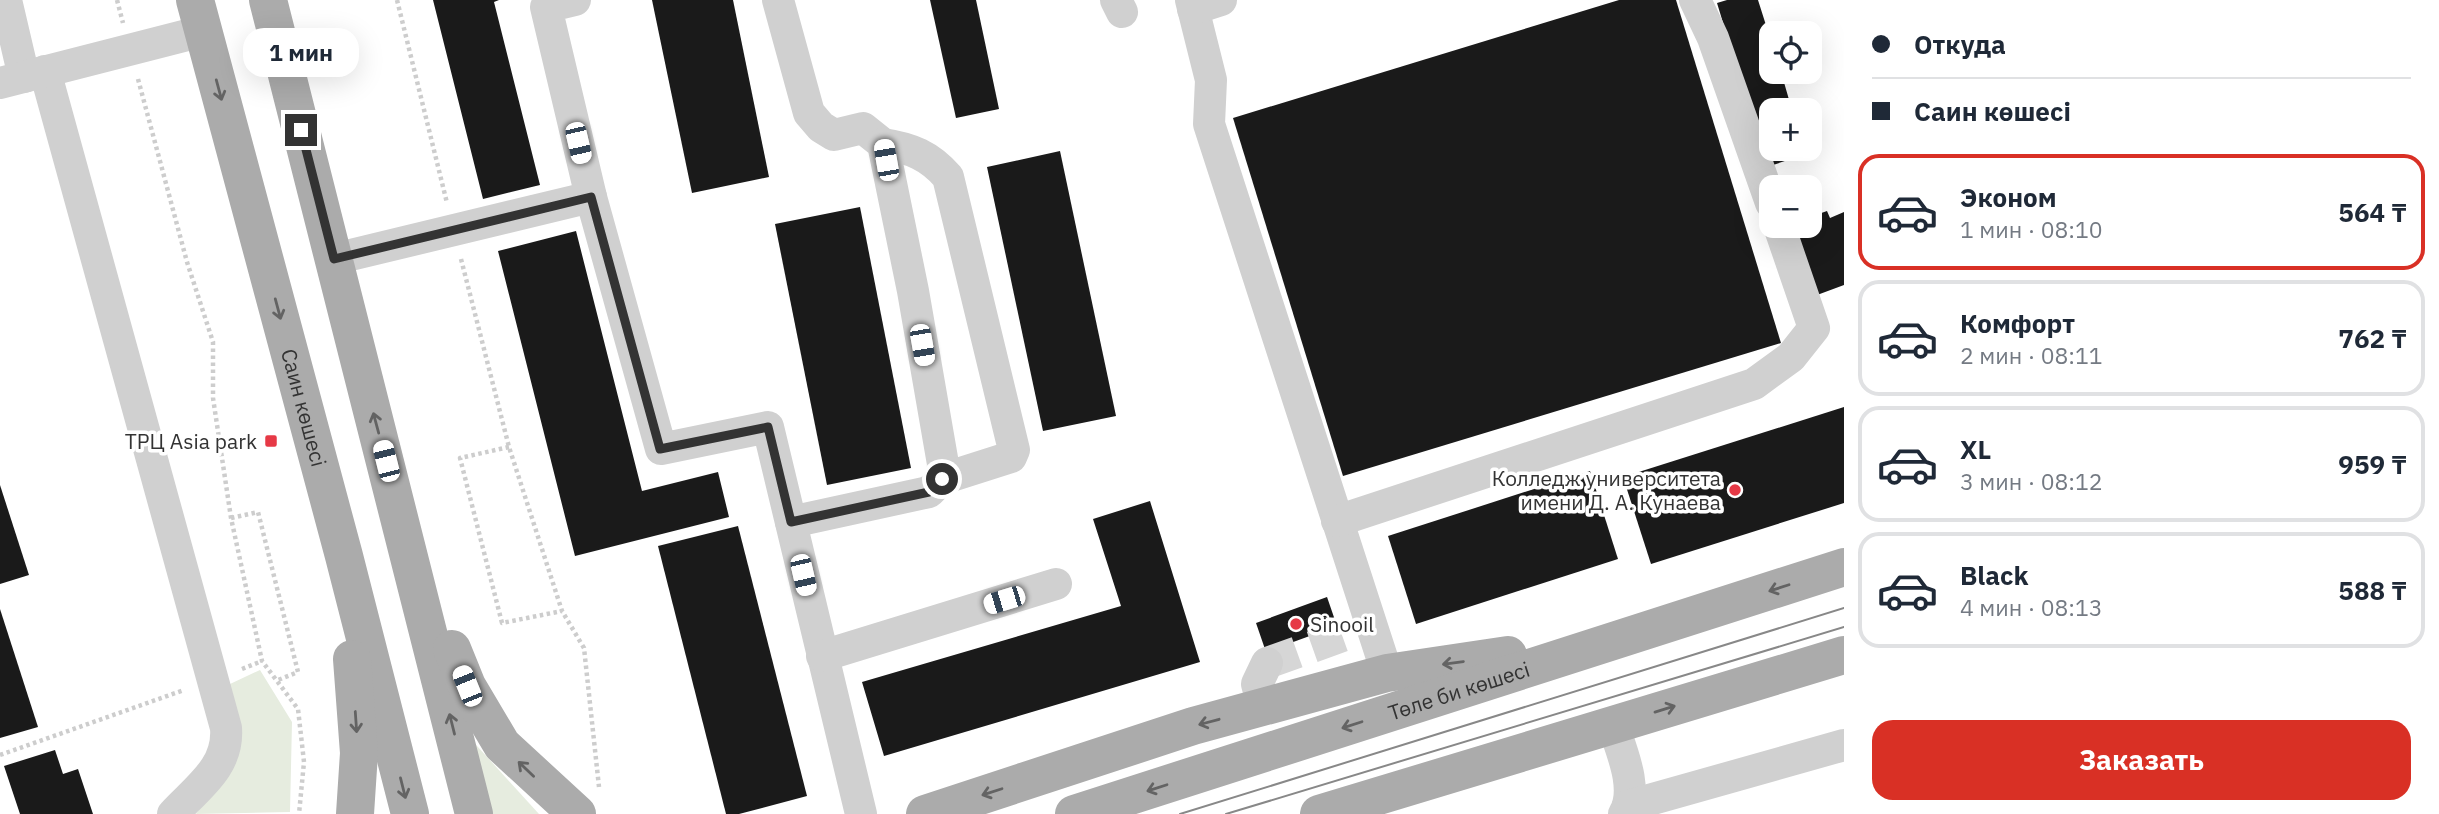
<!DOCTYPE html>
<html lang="ru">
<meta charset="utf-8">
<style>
:root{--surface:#fff;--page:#f2f2f3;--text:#1f2937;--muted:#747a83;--line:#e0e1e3;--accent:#d93025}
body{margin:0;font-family:"IBM Plex Sans",sans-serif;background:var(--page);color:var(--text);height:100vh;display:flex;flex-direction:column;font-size:26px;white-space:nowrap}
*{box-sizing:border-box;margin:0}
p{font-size:23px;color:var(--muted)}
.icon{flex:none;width:38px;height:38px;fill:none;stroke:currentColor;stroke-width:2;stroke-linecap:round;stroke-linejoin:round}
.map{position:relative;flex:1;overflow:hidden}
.drawer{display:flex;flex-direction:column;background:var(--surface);width:595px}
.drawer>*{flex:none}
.hud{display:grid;align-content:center;height:154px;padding:0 28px;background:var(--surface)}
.tools{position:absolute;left:1759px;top:21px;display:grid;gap:14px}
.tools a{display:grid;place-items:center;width:63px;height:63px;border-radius:14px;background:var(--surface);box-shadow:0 7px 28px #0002;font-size:35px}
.end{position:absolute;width:32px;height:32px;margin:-16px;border:9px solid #333;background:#fff;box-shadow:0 0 0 4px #fff}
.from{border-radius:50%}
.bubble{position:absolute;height:49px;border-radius:21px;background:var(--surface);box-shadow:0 7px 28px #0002;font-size:23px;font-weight:800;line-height:49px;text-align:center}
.car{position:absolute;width:21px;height:42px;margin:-21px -10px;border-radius:9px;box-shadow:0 0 5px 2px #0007;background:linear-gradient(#fff 24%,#345 0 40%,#fff 0 76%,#345 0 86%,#fff 0)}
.hud b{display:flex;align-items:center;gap:24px;height:66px;font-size:26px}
.hud b+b{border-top:2px solid var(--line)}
.hud i{width:18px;height:18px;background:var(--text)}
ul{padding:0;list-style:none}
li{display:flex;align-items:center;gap:21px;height:116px;margin:0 14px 10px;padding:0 14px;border:4px solid var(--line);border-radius:21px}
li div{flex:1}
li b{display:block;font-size:26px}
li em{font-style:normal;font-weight:800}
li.active{border-color:var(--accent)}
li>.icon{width:63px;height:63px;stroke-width:1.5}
.action{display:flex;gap:14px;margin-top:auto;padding:14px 28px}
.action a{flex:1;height:80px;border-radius:21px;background:var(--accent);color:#fff;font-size:28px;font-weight:800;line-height:80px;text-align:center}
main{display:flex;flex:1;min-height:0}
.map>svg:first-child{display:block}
.green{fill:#e6ecdf}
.building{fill:#1a1a1a}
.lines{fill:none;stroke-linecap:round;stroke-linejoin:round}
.minor-tunnel{stroke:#d6d6d6;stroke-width:32;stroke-dasharray:32 16;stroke-linecap:butt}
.path{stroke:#cdcdcd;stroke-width:4.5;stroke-dasharray:3.5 3.5;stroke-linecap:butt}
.minor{stroke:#d0d0d0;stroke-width:32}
.major{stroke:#ababab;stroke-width:38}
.tram{stroke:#888;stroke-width:2}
.oneway{stroke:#636363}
.route{stroke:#333;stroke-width:9}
.poi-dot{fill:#e63946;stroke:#fff;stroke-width:2.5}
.labels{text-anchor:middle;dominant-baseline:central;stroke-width:7;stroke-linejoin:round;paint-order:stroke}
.street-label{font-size:21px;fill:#333;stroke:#fff}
.poi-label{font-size:21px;fill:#333;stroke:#fff;text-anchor:end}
</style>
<main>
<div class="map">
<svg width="1844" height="814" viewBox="0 0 1844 814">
<rect width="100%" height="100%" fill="#fff"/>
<g class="green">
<polygon points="260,670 292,722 290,812 196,814 217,785 230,684"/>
<polygon points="467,735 539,814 487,814"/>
</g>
<g class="building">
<polygon points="433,0 499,0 494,2 540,185 483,199"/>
<polygon points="652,0 733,0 769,177 692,193"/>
<polygon points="930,0 976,0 999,109 956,118"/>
<polygon points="1619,0 1676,0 1781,343 1343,476 1233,118"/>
<polygon points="1727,0 1758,0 1771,41 1771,72 1781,72 1792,110 1771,110 1771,149 1804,149 1806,154 1767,167 1717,3"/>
<polygon points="1060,151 1116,416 1043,431 987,167"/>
<polygon points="860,207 911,468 827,485 775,224"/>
<polygon points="1827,211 1830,218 1844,212 1844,285 1809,298 1788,226 1810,226 1810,217"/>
<polygon points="576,231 642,491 718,472 729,517 575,556 498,251"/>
<polygon points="1844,407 1844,503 1651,564 1623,477"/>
<polygon points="1590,471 1618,559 1416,624 1388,536"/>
<polygon points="0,485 29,575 0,584"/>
<polygon points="1150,501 1200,662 884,756 862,682 1121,606 1093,519"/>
<polygon points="738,526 807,796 739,814 726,814 658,546"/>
<polygon points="1327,597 1337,626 1266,652 1256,623"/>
<polygon points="0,609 38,727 0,738"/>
<polygon points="55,750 63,774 78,769 93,814 20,814 4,766"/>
</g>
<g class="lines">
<polyline class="minor-tunnel" points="1267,663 1348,634"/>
<g class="path">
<polyline points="117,0 123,23"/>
<polyline points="397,0 447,203"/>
<polyline points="138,79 187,262 213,342 213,398 231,518 262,661 298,709 304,762 299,814"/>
<polyline points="461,259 509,447 562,611 584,648 599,787"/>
<polyline points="509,447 460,458 502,623 562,611"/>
<polyline points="231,518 258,512 298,672 278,680"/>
<polyline points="242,669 262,661"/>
<polyline points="0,755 184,690"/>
</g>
<g class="minor">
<polyline points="6,0 24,77"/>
<polyline points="778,0 809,113 821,127 834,135 863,128 883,144 913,291 943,464 942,479 929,492 791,522"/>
<polyline points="1116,0 1122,12"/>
<polyline points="1191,0 1211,80 1209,124 1387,673"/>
<polyline points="1695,0 1713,38 1771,203"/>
<polyline points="1193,9 1221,0"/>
<path d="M45,71L226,728C229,767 198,787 173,814"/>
<polyline points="0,83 203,31"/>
<path d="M883,144C911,148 930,156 948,177L1014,450L1011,457L942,479"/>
<polyline points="591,197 661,449 768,427 861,814"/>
<polyline points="334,259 591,197 546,7 575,0"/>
<polyline points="1337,521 1754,384 1791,357 1814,328 1779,226"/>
<polyline points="822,656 1056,584"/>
<polyline points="1263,707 1257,684 1267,663"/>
<path d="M1613,725C1621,750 1639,789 1624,814"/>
<polyline points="1628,806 1844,745"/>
</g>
<g class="major">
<path id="s1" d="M195,0L344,556L410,814"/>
<polyline points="268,0 474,814"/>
<polyline points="452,649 467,686 502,745 577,814"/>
<polyline points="352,659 359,753 355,814"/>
<polyline points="925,814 1193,726 1387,673 1508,655"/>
<path id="s2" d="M1074,814L1844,567"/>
<polyline points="1319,814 1844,655"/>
</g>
<g class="tram">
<polyline points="1180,814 1844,608"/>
<polyline points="1226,814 1844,627"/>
</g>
</g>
<defs><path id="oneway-shaft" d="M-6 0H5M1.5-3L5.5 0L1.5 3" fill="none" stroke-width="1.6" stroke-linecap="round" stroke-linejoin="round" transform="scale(1.75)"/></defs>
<g class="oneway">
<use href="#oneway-shaft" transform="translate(219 90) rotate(75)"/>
<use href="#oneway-shaft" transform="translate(278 309) rotate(75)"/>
<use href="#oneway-shaft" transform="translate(376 423) rotate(-105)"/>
<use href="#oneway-shaft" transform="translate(1779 588) rotate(162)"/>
<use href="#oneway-shaft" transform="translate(1453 663) rotate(172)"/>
<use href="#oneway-shaft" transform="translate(1665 709) rotate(-17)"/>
<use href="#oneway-shaft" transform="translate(356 722) rotate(86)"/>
<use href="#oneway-shaft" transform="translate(1209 722) rotate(165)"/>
<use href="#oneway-shaft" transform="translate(452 724) rotate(-104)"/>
<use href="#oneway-shaft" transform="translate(1352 725) rotate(162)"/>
<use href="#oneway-shaft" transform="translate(526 769) rotate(-136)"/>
<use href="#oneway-shaft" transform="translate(403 788) rotate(76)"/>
<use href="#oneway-shaft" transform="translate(1157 788) rotate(162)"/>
<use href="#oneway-shaft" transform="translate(992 792) rotate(162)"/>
</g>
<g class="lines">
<polyline class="route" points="301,130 334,259 591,197 660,449 768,427 791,522 929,492 942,479"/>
</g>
<g class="poi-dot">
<rect x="264" y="434" width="14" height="14" rx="3.5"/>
<circle cx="1735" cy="490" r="7"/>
<circle cx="1296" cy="624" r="7"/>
</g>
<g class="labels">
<g class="street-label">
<text stroke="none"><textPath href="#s1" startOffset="422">Саин көшесі</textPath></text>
<text stroke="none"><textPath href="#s2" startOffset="404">Төле би көшесі</textPath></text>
</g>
<g class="poi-label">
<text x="257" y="441">ТРЦ Asia park</text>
<text x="1721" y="478">Колледж университета<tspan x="1721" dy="24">имени Д. А. Кунаева</tspan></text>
<text x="1310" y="624" text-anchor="start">Sinooil</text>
</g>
</g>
</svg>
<div class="tools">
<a><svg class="icon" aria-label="locate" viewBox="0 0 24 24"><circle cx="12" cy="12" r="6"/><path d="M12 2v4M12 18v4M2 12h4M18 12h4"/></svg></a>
<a>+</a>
<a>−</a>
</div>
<i class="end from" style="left:942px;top:479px"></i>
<i class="end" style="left:301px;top:130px"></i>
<div class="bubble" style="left:243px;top:28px;width:116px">1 мин</div>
<i class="car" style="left:578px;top:143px;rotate:167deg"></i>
<i class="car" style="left:886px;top:160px;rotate:350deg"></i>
<i class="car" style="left:922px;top:345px;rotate:170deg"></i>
<i class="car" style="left:386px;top:461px;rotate:346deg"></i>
<i class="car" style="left:803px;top:575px;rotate:167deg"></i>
<i class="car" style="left:1004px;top:600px;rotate:253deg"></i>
<i class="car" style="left:467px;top:686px;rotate:338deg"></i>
</div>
<section class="drawer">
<div class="hud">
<b><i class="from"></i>Откуда</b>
<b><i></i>Саин көшесі</b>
</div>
<ul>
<li class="active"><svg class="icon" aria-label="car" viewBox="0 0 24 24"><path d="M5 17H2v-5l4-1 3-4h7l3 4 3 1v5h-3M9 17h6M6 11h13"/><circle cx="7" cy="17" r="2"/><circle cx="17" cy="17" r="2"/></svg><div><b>Эконом</b><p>1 мин · 08:10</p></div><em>564 ₸</em></li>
<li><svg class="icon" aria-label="car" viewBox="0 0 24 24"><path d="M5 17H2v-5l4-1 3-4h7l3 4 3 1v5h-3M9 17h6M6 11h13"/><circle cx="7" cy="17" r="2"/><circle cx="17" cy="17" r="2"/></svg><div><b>Комфорт</b><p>2 мин · 08:11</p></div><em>762 ₸</em></li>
<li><svg class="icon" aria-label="car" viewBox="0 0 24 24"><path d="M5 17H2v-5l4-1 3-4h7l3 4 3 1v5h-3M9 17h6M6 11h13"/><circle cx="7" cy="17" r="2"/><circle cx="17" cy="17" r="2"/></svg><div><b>XL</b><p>3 мин · 08:12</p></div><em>959 ₸</em></li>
<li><svg class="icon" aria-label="car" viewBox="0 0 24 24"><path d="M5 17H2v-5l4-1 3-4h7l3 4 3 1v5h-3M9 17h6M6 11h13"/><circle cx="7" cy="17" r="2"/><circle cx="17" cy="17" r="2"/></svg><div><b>Black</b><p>4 мин · 08:13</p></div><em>588 ₸</em></li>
</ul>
<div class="action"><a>Заказать</a></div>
</section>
</main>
